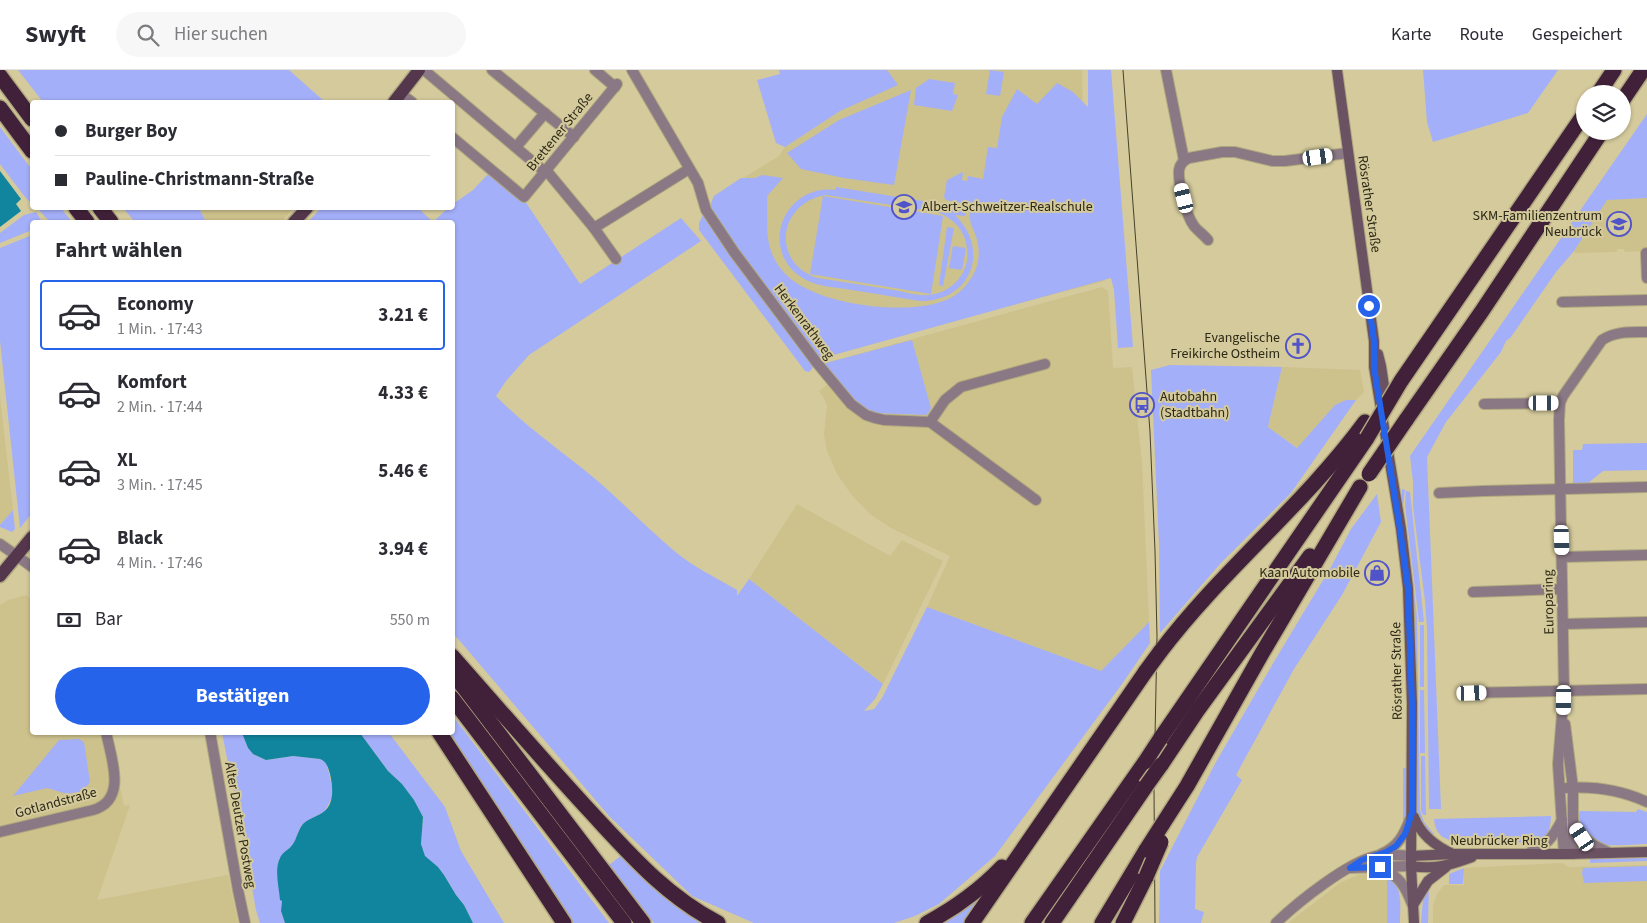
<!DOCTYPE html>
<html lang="de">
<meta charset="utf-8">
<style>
:root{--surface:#fff;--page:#f7f7f7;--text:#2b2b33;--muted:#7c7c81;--line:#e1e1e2;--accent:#2563eb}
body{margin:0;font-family:"Source Sans 3",sans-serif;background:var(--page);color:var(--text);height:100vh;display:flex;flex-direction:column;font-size:19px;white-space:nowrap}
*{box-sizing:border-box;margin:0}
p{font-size:16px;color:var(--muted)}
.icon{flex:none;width:28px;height:28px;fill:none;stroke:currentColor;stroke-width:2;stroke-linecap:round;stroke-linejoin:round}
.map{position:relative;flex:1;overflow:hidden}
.details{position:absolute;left:30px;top:150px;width:425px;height:515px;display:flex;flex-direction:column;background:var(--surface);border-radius:5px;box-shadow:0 1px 4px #0004}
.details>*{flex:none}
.banner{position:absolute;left:30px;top:30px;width:425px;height:110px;border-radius:5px;box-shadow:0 1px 4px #0004;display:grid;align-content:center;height:110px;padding:0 25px;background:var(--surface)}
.buttons{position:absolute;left:1576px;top:15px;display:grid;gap:10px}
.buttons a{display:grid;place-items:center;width:55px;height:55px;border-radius:50%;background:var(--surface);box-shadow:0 1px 4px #0004;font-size:25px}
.end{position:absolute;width:22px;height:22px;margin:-11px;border:6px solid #2563eb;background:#fff;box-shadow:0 0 0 2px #fff}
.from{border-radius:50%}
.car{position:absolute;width:15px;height:30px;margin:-15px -8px;border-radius:6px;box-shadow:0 0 4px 1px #0007;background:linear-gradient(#fff 24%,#345 0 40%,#fff 0 76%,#345 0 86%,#fff 0)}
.banner b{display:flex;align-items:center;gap:18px;height:48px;font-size:19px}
.banner b+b{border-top:1px solid var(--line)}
.banner i{width:12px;height:12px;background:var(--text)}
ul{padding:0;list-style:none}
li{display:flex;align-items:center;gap:15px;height:70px;margin:0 10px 8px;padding:0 15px;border:2px solid transparent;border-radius:5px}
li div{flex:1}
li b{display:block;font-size:19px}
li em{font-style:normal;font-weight:700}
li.current{border-color:var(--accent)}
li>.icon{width:45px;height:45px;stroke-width:1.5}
h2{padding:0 25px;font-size:22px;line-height:60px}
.pay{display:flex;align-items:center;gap:12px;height:55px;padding:0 25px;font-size:19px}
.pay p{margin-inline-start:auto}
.button{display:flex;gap:10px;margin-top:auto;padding:10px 25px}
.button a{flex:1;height:58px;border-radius:30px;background:var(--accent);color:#fff;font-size:20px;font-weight:700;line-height:58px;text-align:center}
header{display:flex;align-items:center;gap:30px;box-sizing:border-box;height:70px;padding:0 25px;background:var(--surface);border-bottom:1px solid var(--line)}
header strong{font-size:24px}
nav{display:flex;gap:28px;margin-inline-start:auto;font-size:18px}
.search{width:350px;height:45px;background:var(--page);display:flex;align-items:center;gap:12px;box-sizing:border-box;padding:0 18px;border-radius:28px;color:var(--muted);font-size:19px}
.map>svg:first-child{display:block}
.built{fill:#cdc18c}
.green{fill:#a4aff9;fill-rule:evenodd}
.water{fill:#11859d}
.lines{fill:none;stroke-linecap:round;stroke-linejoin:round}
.minor-casing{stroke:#afa77f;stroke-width:12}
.tertiary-casing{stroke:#afa77f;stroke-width:12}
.secondary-casing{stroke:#afa77f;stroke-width:12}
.primary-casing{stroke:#afa77f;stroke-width:15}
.motorway-casing{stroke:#afa77f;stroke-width:18}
.minor{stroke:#8a7884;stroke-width:10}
.tertiary{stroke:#8a7884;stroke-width:10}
.secondary{stroke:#6b5263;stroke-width:10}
.primary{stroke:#54374c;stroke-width:12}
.motorway{stroke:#412139;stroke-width:15}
.tram{stroke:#46412b;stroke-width:1}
.motorway-bridge-casing{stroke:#afa77f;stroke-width:18;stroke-linecap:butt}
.motorway-bridge{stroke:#412139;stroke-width:15}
.route{stroke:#2563eb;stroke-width:6}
.labels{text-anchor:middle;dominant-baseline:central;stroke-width:4;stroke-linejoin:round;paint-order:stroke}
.street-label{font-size:14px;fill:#2d2917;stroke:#d4ca9c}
.poi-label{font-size:14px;fill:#2d2917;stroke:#d4ca9c;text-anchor:end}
</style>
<header>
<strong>Swyft</strong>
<div class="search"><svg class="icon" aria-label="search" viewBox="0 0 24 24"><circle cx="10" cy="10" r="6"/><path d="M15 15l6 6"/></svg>Hier suchen</div>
<nav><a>Karte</a><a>Route</a><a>Gespeichert</a></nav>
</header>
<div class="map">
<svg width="1647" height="853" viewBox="0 0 1647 853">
<rect width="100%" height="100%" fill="#d4ca9c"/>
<g class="built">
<polygon points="887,0 1082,0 1083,47 1090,144 1105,211 1008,236 826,287 712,131 714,126 779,86 785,77 840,41 897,15"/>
<polygon points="1647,128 1647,181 1625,182 1624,179 1617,179 1617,182 1575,183 1574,181 1607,129"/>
<polygon points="199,138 294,138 281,152 206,152"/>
<polygon points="1102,217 1108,221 1113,298 1132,297 1142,393 1149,552 1101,601 927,537 950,486 891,458 870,444 851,424 837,404 827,381 824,365 827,336 824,328 819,321 828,314 825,293"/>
<polygon points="1282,297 1360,300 1364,322 1356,330 1346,330 1335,335 1298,378 1268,357"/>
<polygon points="0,327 13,440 0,455"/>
<polygon points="797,434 890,486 902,470 943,491 883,614 749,509"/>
<polygon points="26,525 32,530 32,662 109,663 124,736 130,735 97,830 228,805 238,853 0,853 0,535 8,530"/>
<polygon points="1562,793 1568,797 1647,795 1647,853 1433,853 1433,836 1437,824 1444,815 1464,815 1464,798"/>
<polygon points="1371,803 1387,808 1387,853 1288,853 1340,813 1358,805"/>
</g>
<g class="green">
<polygon points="18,0 289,0 325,32 43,32"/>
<polygon points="779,0 887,0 898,15 840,41 785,77 776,73 757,10 780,4"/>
<polygon points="990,0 1004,2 1000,26 986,24"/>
<path d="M1088,0H1111L1133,277L1118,278L1114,220L1111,208L819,289L736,176L710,136L714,126L741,108H755L762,105L783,108L767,126C768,154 763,176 781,199C808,235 906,247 946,230C959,225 969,214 975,201C980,190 980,176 975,164C974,160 972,157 971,154C969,147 970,141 970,135L946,130L944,127L947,110L963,102L962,110L967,111L968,106L983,109L988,77L997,78L1002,47L1017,19L1037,34L1057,13L1073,22L1088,37Z"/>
<polygon points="1423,0 1558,0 1528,43 1433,72 1427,52"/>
<polygon points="929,9 955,13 953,24 958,25 952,41 914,35 916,18"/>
<polygon points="911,20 894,115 844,108 801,99 787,83 839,50"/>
<polygon points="1647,44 1647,128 1607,130 1574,181 1556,202 1511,267 1506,271 1501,282 1446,352 1427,387 1441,739 1429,739 1427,558 1425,531 1413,436 1413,412 1410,386"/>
<polygon points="0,57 32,100 32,134 25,127 0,94"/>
<path d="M491,101L525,131L580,214L681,148L701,171L529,285L506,311L496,326C526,357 560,380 593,407C620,430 645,456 672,479C691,496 715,507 737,520V526L749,509L883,614L875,629L864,641L874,639L882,628L927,537L1101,601L1149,552L1150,573L1122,614L995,786L939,834L915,846L894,853H754L692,826L609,746L453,563L452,152H308L321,138H418L433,152L448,138H452L453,134L473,120Z"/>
<path d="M836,117L966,138L965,146L955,145C991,180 971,232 920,231C897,227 875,224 852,220C835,217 815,217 801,207C758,178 785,114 835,120ZM826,125L937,142C953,148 965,160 967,178C971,202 952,223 928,225C917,226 905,222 894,220C869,216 843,212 818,208C771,194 777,133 826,125Z"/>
<polygon points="823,126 943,146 931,224 810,204"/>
<polygon points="37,138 61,138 72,152 50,152"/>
<polygon points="123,138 199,138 206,152 135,152"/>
<polygon points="36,142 42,152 32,152 32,160 0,173 0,163 24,145"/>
<polygon points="703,145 813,295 812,299 809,302 805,301 699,160 699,153"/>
<polygon points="947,157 954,158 943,216 939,215"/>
<polygon points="32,165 32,443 20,458 0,271 0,178"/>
<polygon points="953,176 966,178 962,200 949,198"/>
<path d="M912,270L931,338L929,342L926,345L872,343C852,333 839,314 825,298L826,293Z"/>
<polygon points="1170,295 1282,297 1268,357 1297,378 1335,335 1346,330 1356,330 1291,423 1220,494 1160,563 1159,474 1151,300"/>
<polygon points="1647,373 1647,400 1603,401 1588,413 1573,414 1573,380 1582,380 1583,374"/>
<polygon points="1402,419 1405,420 1403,436 1417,546 1420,740 1424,752 1434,764 1431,769 1418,746 1417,740 1415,548 1412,513 1401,430"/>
<polygon points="1406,421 1410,422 1424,552 1419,552 1405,435"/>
<polygon points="1377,424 1381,452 1342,525 1294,599 1236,705 1242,710 1197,787 1196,793 1195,839 1204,842 1201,853 1159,853 1160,801 1216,692 1275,590 1331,497 1351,459"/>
<polygon points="13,440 15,459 12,462 0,457 0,455"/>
<rect x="1420" y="555" width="4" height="62"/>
<polygon points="1420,620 1424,620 1425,683 1420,683"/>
<polygon points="453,646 609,853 573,853 447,663 452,662"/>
<polygon points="222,663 242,663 248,678 253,684 266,690 293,686 320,689 324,691 327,695 333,720 332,728 324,742 312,748 301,756 294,773 279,789 277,805 282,830 281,841 285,853 260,853 256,840 245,777"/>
<polygon points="360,663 389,663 445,737 461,781 504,853 473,853 464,835 456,825 444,805 438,797 425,787 421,774 423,747 414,730 402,714 388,701"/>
<polygon points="79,669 84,672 90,712 83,721 67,724 47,718 13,726 59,670"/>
<polygon points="1421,686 1425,686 1426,745 1423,745 1421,740"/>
<polygon points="1403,698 1406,698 1406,748 1403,760"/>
<path d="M1638,739L1647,742V774C1635,774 1604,778 1595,772C1587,767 1580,755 1578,745L1580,741L1636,742Z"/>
<path d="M1551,746C1550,762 1549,765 1535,772C1518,773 1501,772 1484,771C1465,770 1436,778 1434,749Z"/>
<polygon points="622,785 709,853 654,853 609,795"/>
<polygon points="1647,788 1647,791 1590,793 1590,789"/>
<polygon points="1647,796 1647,811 1584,813 1582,803 1583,798"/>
<polygon points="1464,798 1463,814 1449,814 1449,804"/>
<path d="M1387,808C1404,815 1400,838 1400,853H1387Z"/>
<polygon points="1429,816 1428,853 1421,853 1423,829"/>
<polygon points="979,824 981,828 964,853 937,853"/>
</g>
<g class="water">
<polygon points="0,101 21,129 16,134 21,141 0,157"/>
<path d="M242,663H360L388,701L402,714L414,730L423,747L421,774L425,786L438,797L444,805L456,825L464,835L473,853H285L281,841L282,831L280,830C279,817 274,800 280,788C282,782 289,780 293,774C297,768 298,760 303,754C308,749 315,747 322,743C335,735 333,717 330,704C328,697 327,692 320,689L293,686L266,690L253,684L248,678Z"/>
</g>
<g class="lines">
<defs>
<g id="minor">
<polyline points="424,0 545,102"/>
<polyline points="492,0 574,67"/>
<polyline points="595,0 615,17"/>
<polyline points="632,0 698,113 706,140 734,182 817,293 851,334 866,345 875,348 884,350 930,352 1036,430"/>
<polyline points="1166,0 1184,90"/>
<polyline points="401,24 412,32"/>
<polyline points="452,67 524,127 617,14"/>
<polyline points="516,77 545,43"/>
<polyline points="546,100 594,158 616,189"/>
<polyline points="594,158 689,99"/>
<path d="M1208,170C1204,165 1198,161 1194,156C1186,145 1178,114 1179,100C1180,94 1184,90 1189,88L1222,82H1235L1272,91H1285L1348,83"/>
<polyline points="1646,183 1647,208"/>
<polyline points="1562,232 1647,230"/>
<polyline points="1484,334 1560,333"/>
<polyline points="930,352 945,330 961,317 1045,294"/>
<polyline points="1439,423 1483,421 1647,417"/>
<polyline points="17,486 32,497"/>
<polyline points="1562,487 1647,485"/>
<polyline points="1473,522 1562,519"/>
<polyline points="1564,554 1647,552"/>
<polyline points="1463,623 1647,619"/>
<polyline points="1565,654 1573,718 1573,784"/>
<polyline points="210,662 238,820 245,853"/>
<path d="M1566,718C1595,716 1621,720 1647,732"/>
<path d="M1574,754C1585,771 1592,775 1610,783"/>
<path d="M0,762L93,740C128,730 111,688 106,662"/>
<path d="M1381,784C1398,777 1404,765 1410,749"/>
<path d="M1527,784C1547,775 1552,769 1562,750"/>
<path d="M1564,784L1558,694L1564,620L1559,350L1560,333L1563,326L1602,270C1616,261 1631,262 1647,262"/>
<path d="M1381,797C1399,807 1405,815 1412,834"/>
<polyline points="1350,798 1411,796"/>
<path d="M1276,853C1298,832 1348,792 1376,786C1387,784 1400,785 1411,786"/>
</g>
<polyline id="tertiary" points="0,474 17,486"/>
<g id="secondary">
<polyline points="1337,0 1374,271 1374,297 1401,459 1408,518 1412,634 1411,796 1414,853"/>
<polyline points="1378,284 1381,296 1387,336"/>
<path d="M1414,747C1421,765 1435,776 1453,784"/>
<polyline points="1411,786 1454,784 1567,784 1647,782"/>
<path d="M1411,796C1435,800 1450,795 1472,787"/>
<polyline points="1413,835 1428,811 1446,797"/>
</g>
<g id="primary">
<polyline points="394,32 419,0"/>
<polyline points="294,152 307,138"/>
<polyline points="0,506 32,467"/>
</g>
<g id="motorway">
<polyline points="0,6 32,49"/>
<polyline points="1598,24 1614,0"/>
<polyline points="1622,31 1643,0"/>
<polyline points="0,38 32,81"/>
<polyline points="76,138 87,152"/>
<polyline points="100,138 111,152"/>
<polyline points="1401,311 1585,43"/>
<polyline points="1406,350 1482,241 1602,61"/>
<path d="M1160,582C1222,500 1304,435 1365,352"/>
<path d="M452,586C497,637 541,688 587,738C628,782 663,824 718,853"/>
<polyline points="452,602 643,853"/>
<polyline points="452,628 624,853"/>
<polyline points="439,662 564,853"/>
<polyline points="1160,669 1367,368"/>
<polyline points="1161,695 1197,641 1310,486"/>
<polyline points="1162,755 1187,716 1261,585 1360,417"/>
<path d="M927,853C955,838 980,820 1002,797"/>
<polyline points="972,853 1146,601"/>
<polyline points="1032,853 1145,692"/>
<polyline points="1052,853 1146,716"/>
<polyline points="1102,853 1146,780"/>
<polyline points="1123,853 1146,807"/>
</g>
</defs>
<use href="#minor" class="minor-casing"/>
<use href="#tertiary" class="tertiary-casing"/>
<use href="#secondary" class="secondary-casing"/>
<use href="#primary" class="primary-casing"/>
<use href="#motorway" class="motorway-casing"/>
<use href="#minor" class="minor"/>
<use href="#tertiary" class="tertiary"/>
<use href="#secondary" class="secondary"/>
<use href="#primary" class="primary"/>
<use href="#motorway" class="motorway"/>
<polyline class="tram" points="1123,0 1150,362 1155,481 1157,566 1154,718 1155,853"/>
<defs>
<g id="motorway-bridge">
<polyline points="1367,368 1401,311"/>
<polyline points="1369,404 1406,350"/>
<polyline points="1146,601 1160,582"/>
<polyline points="1145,692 1160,669"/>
<polyline points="1146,716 1161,695"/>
<polyline points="1146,780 1162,755"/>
<polyline points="1146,807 1161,772"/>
</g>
</defs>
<use href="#motorway-bridge" class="motorway-bridge-casing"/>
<use href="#motorway-bridge" class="motorway-bridge"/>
</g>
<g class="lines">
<polyline class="route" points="1369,236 1374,271 1374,297 1400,459 1408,518 1412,634 1412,743 1405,764 1396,776 1386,782 1362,790 1350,798 1380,797"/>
</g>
<defs>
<symbol id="school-ring" viewBox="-11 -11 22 22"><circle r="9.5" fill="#d4ca9c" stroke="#5153c9" stroke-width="1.5"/><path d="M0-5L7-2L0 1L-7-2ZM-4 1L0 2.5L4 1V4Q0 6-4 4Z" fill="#5153c9"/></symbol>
<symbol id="church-ring" viewBox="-11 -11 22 22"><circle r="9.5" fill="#d4ca9c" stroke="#5153c9" stroke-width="1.5"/><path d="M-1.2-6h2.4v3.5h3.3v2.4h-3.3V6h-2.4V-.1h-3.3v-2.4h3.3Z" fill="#5153c9"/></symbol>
<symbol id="bus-ring" viewBox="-11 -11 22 22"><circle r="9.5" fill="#d4ca9c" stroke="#5153c9" stroke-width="1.5"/><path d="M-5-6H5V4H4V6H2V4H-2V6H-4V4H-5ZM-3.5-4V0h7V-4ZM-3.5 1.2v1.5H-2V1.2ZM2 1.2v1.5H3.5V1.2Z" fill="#5153c9"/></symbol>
<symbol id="shop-ring" viewBox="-11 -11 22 22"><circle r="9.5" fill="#d4ca9c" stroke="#5153c9" stroke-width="1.5"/><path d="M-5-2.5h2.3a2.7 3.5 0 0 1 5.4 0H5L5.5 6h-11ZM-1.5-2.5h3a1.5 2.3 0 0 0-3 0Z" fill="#5153c9"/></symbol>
</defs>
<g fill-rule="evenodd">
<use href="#school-ring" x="890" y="123" width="28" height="28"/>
<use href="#school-ring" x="1605" y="140" width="28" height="28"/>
<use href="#church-ring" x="1284" y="262" width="28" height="28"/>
<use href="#bus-ring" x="1128" y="321" width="28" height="28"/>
<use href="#shop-ring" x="1363" y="489" width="28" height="28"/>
</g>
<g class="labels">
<g class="street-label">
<text transform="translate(560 62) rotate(-51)">Brettener Straße</text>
<text transform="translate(1369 134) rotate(82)">Rösrather Straße</text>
<text transform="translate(804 252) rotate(53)">Herkenrathweg</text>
<text transform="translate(1549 532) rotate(-91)">Europaring</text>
<text transform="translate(1397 601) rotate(-91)">Rösrather Straße</text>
<text transform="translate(56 733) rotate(-15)">Gotlandstraße</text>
<text transform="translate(240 755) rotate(80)">Alter Deutzer Postweg</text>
<text x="1499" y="771">Neubrücker Ring</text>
</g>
<g class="poi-label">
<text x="922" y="137" text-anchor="start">Albert-Schweitzer-Realschule</text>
<text x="1602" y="146">SKM-Familienzentrum<tspan x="1602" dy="16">Neubrück</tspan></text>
<text x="1280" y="268">Evangelische<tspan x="1280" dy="16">Freikirche Ostheim</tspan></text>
<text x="1160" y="327" text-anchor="start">Autobahn<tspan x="1160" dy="16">(Stadtbahn)</tspan></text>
<text x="1360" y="503">Kaan Automobile</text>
</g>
</g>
</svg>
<div class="buttons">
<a><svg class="icon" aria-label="layers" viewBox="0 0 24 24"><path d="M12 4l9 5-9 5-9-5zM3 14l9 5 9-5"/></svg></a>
</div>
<i class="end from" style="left:1369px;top:236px"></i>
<i class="end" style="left:1380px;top:797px"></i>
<i class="car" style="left:1318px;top:87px;rotate:82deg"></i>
<i class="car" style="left:1184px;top:128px;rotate:346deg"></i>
<i class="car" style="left:1544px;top:333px;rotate:90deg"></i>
<i class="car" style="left:1562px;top:470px;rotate:178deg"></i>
<i class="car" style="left:1472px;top:623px;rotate:88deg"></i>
<i class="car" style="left:1564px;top:630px;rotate:181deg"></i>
<i class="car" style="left:1582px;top:767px;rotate:326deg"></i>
<div class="banner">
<b><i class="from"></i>Burger Boy</b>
<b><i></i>Pauline-Christmann-Straße</b>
</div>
<section class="details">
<h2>Fahrt wählen</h2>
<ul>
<li class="current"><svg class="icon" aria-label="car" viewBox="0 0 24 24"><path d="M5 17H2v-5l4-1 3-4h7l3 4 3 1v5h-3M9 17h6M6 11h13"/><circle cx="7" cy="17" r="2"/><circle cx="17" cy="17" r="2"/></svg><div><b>Economy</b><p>1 Min. · 17:43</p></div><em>3.21 €</em></li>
<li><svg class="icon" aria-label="car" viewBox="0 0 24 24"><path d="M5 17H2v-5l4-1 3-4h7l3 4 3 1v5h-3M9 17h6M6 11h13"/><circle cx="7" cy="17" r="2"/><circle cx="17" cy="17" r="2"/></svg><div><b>Komfort</b><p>2 Min. · 17:44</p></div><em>4.33 €</em></li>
<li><svg class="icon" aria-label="car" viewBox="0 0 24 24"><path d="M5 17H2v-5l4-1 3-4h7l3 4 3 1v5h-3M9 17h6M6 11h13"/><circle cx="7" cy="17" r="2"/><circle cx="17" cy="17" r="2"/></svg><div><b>XL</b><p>3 Min. · 17:45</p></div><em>5.46 €</em></li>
<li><svg class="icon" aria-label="car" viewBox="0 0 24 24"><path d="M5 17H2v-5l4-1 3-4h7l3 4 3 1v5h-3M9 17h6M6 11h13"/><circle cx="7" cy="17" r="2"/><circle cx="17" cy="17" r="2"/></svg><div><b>Black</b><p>4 Min. · 17:46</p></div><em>3.94 €</em></li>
</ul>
<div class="pay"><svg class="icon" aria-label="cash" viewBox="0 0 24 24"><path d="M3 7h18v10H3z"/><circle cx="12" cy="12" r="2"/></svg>Bar<p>550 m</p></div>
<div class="button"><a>Bestätigen</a></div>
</section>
</div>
